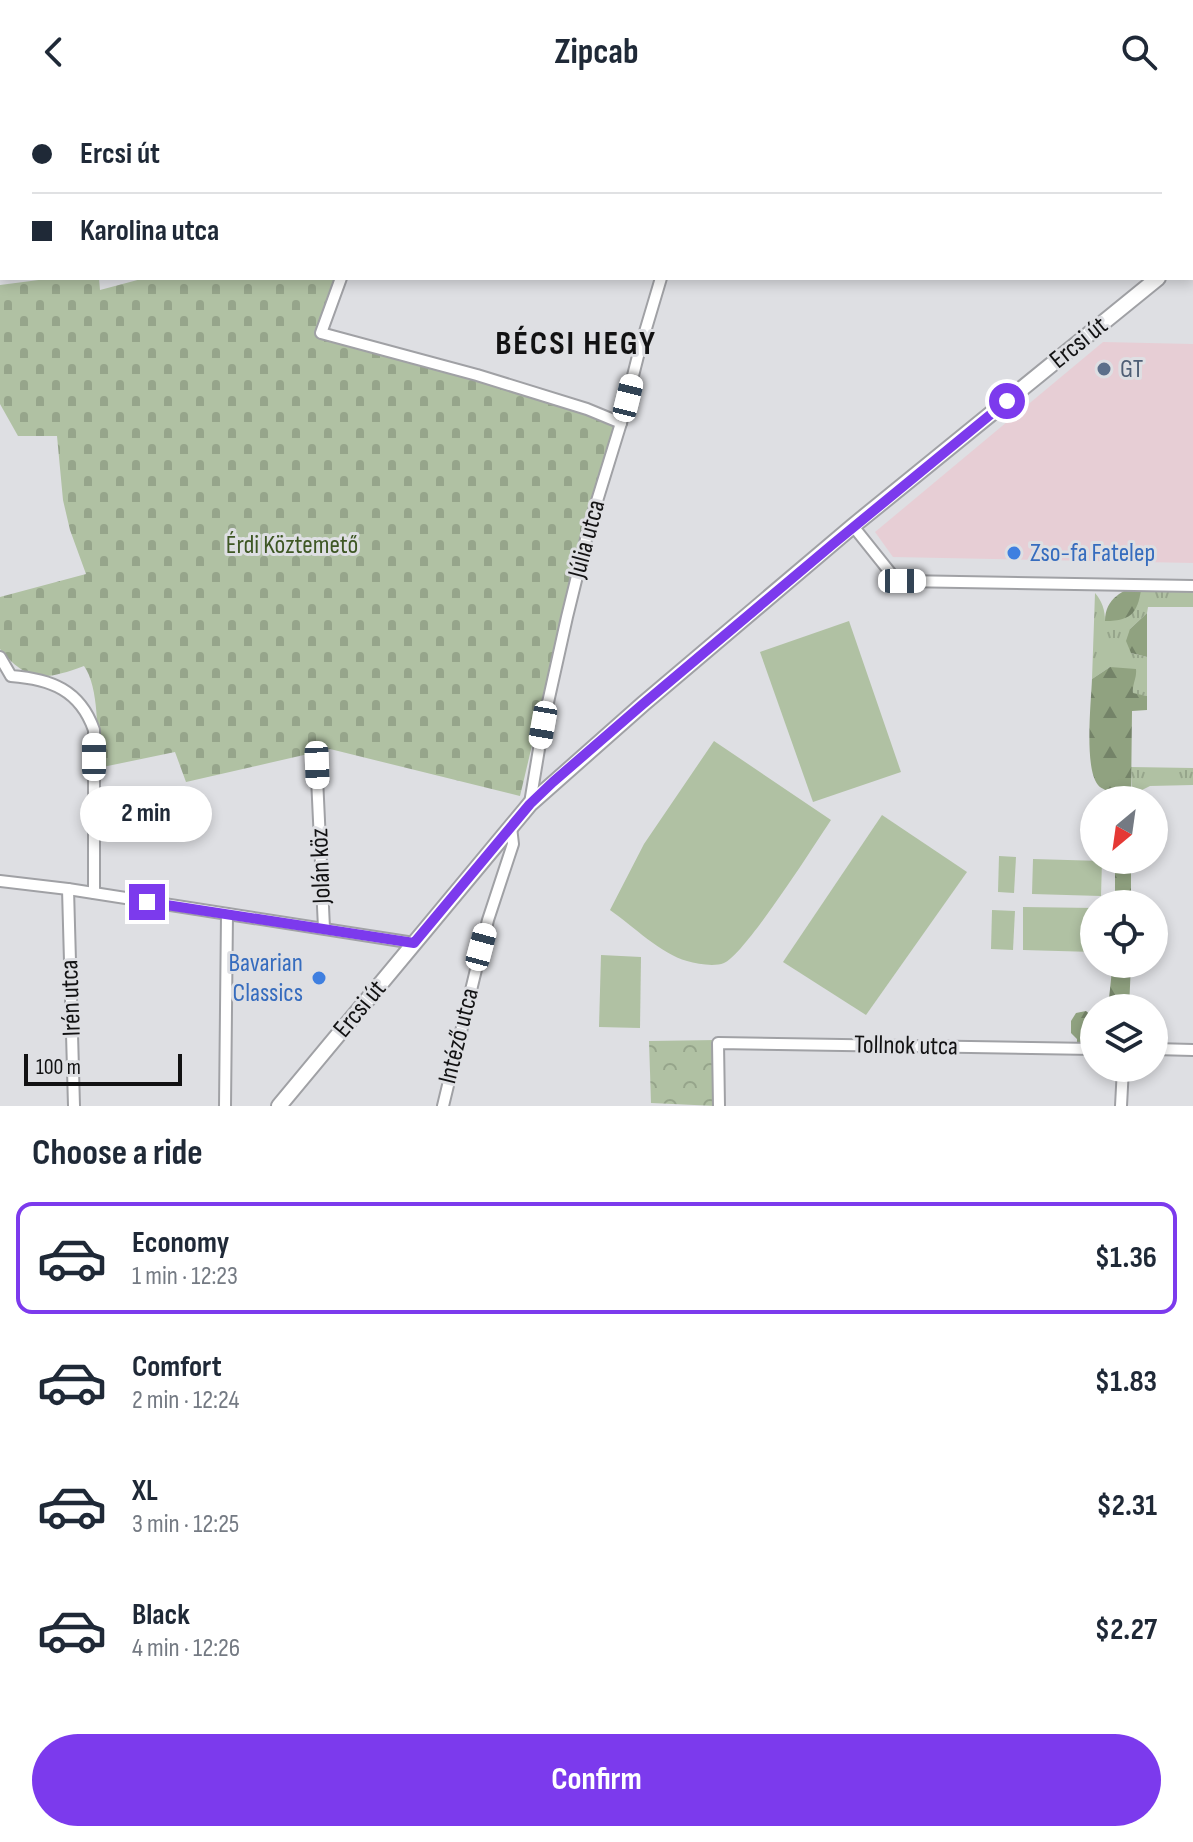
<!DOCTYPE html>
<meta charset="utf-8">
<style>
:root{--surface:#fff;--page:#f2f2f3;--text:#1f2937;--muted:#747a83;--line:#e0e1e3;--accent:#7c3aed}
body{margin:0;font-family:"Sofia Sans Condensed",sans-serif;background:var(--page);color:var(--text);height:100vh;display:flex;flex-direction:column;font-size:30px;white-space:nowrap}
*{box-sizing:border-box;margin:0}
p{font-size:26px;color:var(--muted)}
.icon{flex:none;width:44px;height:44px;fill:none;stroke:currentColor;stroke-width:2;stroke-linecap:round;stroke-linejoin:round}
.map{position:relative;height:1002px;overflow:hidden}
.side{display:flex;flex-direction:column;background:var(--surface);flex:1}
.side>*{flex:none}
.hud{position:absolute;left:0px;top:0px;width:1194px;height:176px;box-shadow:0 4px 12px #0003;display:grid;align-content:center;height:176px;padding:0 32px;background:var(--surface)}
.needle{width:52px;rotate:209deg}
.fabs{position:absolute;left:1080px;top:682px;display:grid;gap:16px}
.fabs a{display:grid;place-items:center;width:88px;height:88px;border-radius:50%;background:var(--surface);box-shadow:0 4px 12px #0003;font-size:40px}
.scale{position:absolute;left:24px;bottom:20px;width:158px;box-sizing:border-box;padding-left:8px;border:4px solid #121213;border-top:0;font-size:22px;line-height:28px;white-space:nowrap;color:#121213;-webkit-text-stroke:6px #dedfe3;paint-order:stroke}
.end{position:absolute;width:36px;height:36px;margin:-18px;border:10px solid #7c3aed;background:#fff;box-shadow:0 0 0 4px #fff}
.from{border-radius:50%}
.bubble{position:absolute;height:56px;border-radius:28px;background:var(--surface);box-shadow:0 4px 12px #0003;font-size:26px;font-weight:700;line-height:56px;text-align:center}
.car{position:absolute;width:24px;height:48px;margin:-24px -12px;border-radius:10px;box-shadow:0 0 6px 2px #0007;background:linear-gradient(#fff 24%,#345 0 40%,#fff 0 76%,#345 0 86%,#fff 0)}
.hud b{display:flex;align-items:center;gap:28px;height:76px;font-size:30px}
.hud b+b{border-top:2px solid var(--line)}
.hud i{width:20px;height:20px;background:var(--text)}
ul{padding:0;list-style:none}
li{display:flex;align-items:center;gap:24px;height:112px;margin:0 16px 12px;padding:0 16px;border:4px solid transparent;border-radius:16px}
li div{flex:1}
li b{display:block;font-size:30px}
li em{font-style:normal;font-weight:700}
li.on{border-color:var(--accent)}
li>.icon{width:72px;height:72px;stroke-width:1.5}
h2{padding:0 32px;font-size:36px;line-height:96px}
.primary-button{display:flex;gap:16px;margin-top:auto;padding:16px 32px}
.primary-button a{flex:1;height:92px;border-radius:48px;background:var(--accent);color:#fff;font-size:32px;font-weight:700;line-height:92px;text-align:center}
header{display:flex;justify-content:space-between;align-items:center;height:104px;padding:0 32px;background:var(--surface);font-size:36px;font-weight:700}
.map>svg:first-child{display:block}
.industrial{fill:#e7ced5}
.grass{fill:url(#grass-tufts)}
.forest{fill:url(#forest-firs)}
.cemetery{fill:url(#cemetery-stones)}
.park{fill:url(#park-crowns)}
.pitch{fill:#b0c1a3}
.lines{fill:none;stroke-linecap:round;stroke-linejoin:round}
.street-casing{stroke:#a0a1a5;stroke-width:14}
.secondary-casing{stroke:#a0a1a5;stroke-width:18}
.street{stroke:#fff;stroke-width:10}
.secondary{stroke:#fff;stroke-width:14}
.route{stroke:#7c3aed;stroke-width:10}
.service-dot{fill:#5c6f8a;stroke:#dedfe3;stroke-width:3}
.shop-dot{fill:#3f7fe0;stroke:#dedfe3;stroke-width:3}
.labels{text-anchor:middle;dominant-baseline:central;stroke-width:6;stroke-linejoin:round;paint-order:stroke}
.street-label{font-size:26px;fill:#121213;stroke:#dedfe3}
.service-label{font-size:26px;fill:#4e5e75;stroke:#dedfe3;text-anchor:start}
.park-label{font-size:26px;fill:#3e5724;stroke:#dedfe3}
.shop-label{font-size:26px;fill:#366cbe;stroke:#dedfe3;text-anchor:start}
.district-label{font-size:34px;font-weight:bold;letter-spacing:2px;fill:#121213;stroke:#dedfe3}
</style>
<header><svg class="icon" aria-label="back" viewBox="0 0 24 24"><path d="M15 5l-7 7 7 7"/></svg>Zipcab<svg class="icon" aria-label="search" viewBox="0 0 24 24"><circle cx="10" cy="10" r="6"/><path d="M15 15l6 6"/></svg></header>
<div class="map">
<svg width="1193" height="1002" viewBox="0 0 1193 1002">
<defs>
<pattern id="grass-tufts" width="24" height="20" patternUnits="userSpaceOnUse" patternTransform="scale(2)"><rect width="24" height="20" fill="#b0c1a3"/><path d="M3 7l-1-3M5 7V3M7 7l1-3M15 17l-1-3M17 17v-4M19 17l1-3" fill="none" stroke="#96a58b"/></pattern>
<pattern id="forest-firs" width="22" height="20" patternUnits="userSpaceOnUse" patternTransform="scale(2)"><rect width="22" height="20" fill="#90a280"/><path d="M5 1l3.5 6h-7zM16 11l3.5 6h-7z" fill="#748368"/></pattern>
<pattern id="cemetery-stones" width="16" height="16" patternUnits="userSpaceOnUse" patternTransform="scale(2)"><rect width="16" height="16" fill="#b0c1a3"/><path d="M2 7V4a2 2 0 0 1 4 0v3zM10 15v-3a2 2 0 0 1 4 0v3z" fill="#96a58b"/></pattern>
<pattern id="park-crowns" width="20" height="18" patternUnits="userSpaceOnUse" patternTransform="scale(2)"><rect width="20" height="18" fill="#b0c1a3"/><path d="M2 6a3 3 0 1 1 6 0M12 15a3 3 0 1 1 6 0" fill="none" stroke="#96a58b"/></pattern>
</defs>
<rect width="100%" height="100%" fill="#dedfe3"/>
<polygon class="industrial" points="1103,238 1193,240 1193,459 893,453 875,428"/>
<g class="grass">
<path d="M1142,480L1193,482V503H1148L1147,509L1130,525L1131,549L1147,553V592L1133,590L1132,581L1110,563L1092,575L1095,489C1102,497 1105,506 1105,516Z"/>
<polygon points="1131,663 1193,664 1193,681 1150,682 1132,691"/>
</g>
<g class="forest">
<path d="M1142,480C1138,507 1134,517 1105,517C1105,494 1123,486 1142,480Z"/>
<polygon points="1147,509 1147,553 1131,549 1126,537 1130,525"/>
<path d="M1110,563L1136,565C1137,574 1132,580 1133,589L1147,592V606L1132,607L1131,696H1114V690C1109,687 1101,685 1098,681C1084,664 1091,599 1092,575Z"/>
<rect x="1115" y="756" width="16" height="44"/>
<polygon points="1108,860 1131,860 1129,904 1108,904 1112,866"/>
<polygon points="1086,907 1094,914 1094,940 1077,940 1077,935 1071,929 1071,917 1076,909"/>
</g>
<path class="cemetery" d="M54,174H99L100,186L145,174H335L317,233C417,259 519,283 616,320L566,498L520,692L330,645L186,678L175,648L98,664C97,636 100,584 84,562C45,576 29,580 0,545V493L86,470L70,426L63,396L57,332H18L0,300V181Z"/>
<polygon class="park" points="717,936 716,1002 651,999 649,937"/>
<g class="pitch">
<polygon points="849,517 901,668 813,698 760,548"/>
<path d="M714,637L831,716C815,740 744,852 724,859C714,863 698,860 687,857C661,850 633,822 610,806L644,740Z"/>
<polygon points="882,711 967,768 866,911 783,858"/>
<polygon points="999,752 1016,753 1014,789 998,788"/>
<polygon points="1033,755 1102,757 1101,792 1032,790"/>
<polygon points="1023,803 1094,804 1094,848 1023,846"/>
<polygon points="992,806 1015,807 1013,846 991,845"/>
<polygon points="601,851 641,853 640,924 599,923"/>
</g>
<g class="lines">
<defs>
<g id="street">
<polyline points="99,0 99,2"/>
<polyline points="407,2 408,0"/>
<polyline points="709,2 709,0"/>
<polyline points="341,174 321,229 477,271 587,305 621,319"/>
<polyline points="853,422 893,472 902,477 1193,482"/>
<path d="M0,553L11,572C51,575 80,586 94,626V789"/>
<polyline points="316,652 324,824"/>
<polyline points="530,699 543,621 567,513 589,423 621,319 639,248 661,174"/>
<polyline points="0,777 68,785 414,839"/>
<polyline points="68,785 74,1002"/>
<polyline points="1154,945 1193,946"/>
<polyline points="225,1002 227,810"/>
<polyline points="443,1002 488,816 513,740 511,723"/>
<polyline points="719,1002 718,939 1094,945"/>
<polyline points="1121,1002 1123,964"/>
</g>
<g id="secondary">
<polyline points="1192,146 1193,146"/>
<polyline points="279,1002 530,700 643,600 853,422 1158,174"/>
</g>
</defs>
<use href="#street" class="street-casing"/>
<use href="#secondary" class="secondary-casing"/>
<use href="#street" class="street"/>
<use href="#secondary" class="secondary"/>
</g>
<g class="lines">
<polyline class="route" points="147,798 414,839 530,700 553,678 643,600 833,440 1007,297"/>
</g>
<circle class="service-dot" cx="1104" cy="265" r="8"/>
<g class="shop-dot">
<circle cx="1014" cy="449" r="8"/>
<circle cx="319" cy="874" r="8"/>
</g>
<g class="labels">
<g class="street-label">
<text transform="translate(1079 239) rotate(-39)">Ercsi út</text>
<text transform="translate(587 435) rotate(-75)">Júlia utca</text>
<text transform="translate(321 762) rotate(-92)">Jolán köz</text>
<text transform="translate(71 894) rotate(-92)">Irén utca</text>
<text transform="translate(360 905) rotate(-50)">Ercsi út</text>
<text transform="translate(459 932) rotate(-76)">Intéző utca</text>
<text transform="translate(906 942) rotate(1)">Tollnok utca</text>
</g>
<g class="service-label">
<text x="1120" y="265">GT</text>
</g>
<g class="park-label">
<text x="292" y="441">Érdi Köztemető</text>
</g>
<g class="shop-label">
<text x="1030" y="449">Zso-fa Fatelep</text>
<text x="303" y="859" text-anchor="end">Bavarian<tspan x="303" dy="30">Classics</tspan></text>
</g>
<g class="district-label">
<text x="576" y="239">BÉCSI HEGY</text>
</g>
</g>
</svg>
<div class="fabs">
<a><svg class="needle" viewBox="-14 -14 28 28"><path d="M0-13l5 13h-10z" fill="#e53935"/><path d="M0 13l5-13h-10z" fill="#747a83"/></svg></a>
<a><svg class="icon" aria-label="locate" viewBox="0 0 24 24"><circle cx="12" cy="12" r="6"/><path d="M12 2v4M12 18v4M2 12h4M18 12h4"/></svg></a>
<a><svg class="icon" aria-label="layers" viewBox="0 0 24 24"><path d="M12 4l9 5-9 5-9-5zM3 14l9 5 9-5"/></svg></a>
</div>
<div class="scale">100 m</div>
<i class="end from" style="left:1007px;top:297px"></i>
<i class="end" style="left:147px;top:798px"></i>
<div class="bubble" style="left:80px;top:682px;width:132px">2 min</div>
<i class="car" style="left:628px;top:294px;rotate:14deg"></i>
<i class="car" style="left:902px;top:477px;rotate:90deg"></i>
<i class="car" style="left:543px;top:621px;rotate:190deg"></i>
<i class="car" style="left:94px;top:653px;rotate:0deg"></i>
<i class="car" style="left:317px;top:661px;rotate:178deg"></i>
<i class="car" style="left:481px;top:843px;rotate:15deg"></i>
<div class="hud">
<b><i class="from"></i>Ercsi út</b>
<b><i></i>Karolina utca</b>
</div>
</div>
<section class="side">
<h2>Choose a ride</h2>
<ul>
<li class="on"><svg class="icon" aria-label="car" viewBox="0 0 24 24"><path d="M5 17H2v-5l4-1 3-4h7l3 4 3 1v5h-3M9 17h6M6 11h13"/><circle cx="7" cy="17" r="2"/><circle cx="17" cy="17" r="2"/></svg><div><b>Economy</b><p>1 min · 12:23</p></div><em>$1.36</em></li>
<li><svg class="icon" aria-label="car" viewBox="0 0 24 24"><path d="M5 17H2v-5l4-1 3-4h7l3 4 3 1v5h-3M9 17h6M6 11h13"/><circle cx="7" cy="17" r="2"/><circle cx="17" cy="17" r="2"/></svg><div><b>Comfort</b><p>2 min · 12:24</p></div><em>$1.83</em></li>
<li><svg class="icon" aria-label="car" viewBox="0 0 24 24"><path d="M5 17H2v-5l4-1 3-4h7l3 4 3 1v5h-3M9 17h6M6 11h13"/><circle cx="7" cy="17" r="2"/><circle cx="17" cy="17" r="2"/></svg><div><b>XL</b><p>3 min · 12:25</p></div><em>$2.31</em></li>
<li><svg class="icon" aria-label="car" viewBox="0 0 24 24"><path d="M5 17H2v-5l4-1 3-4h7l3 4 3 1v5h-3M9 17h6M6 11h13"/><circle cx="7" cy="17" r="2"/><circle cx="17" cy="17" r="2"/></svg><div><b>Black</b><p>4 min · 12:26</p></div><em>$2.27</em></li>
</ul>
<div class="primary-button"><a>Confirm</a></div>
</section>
